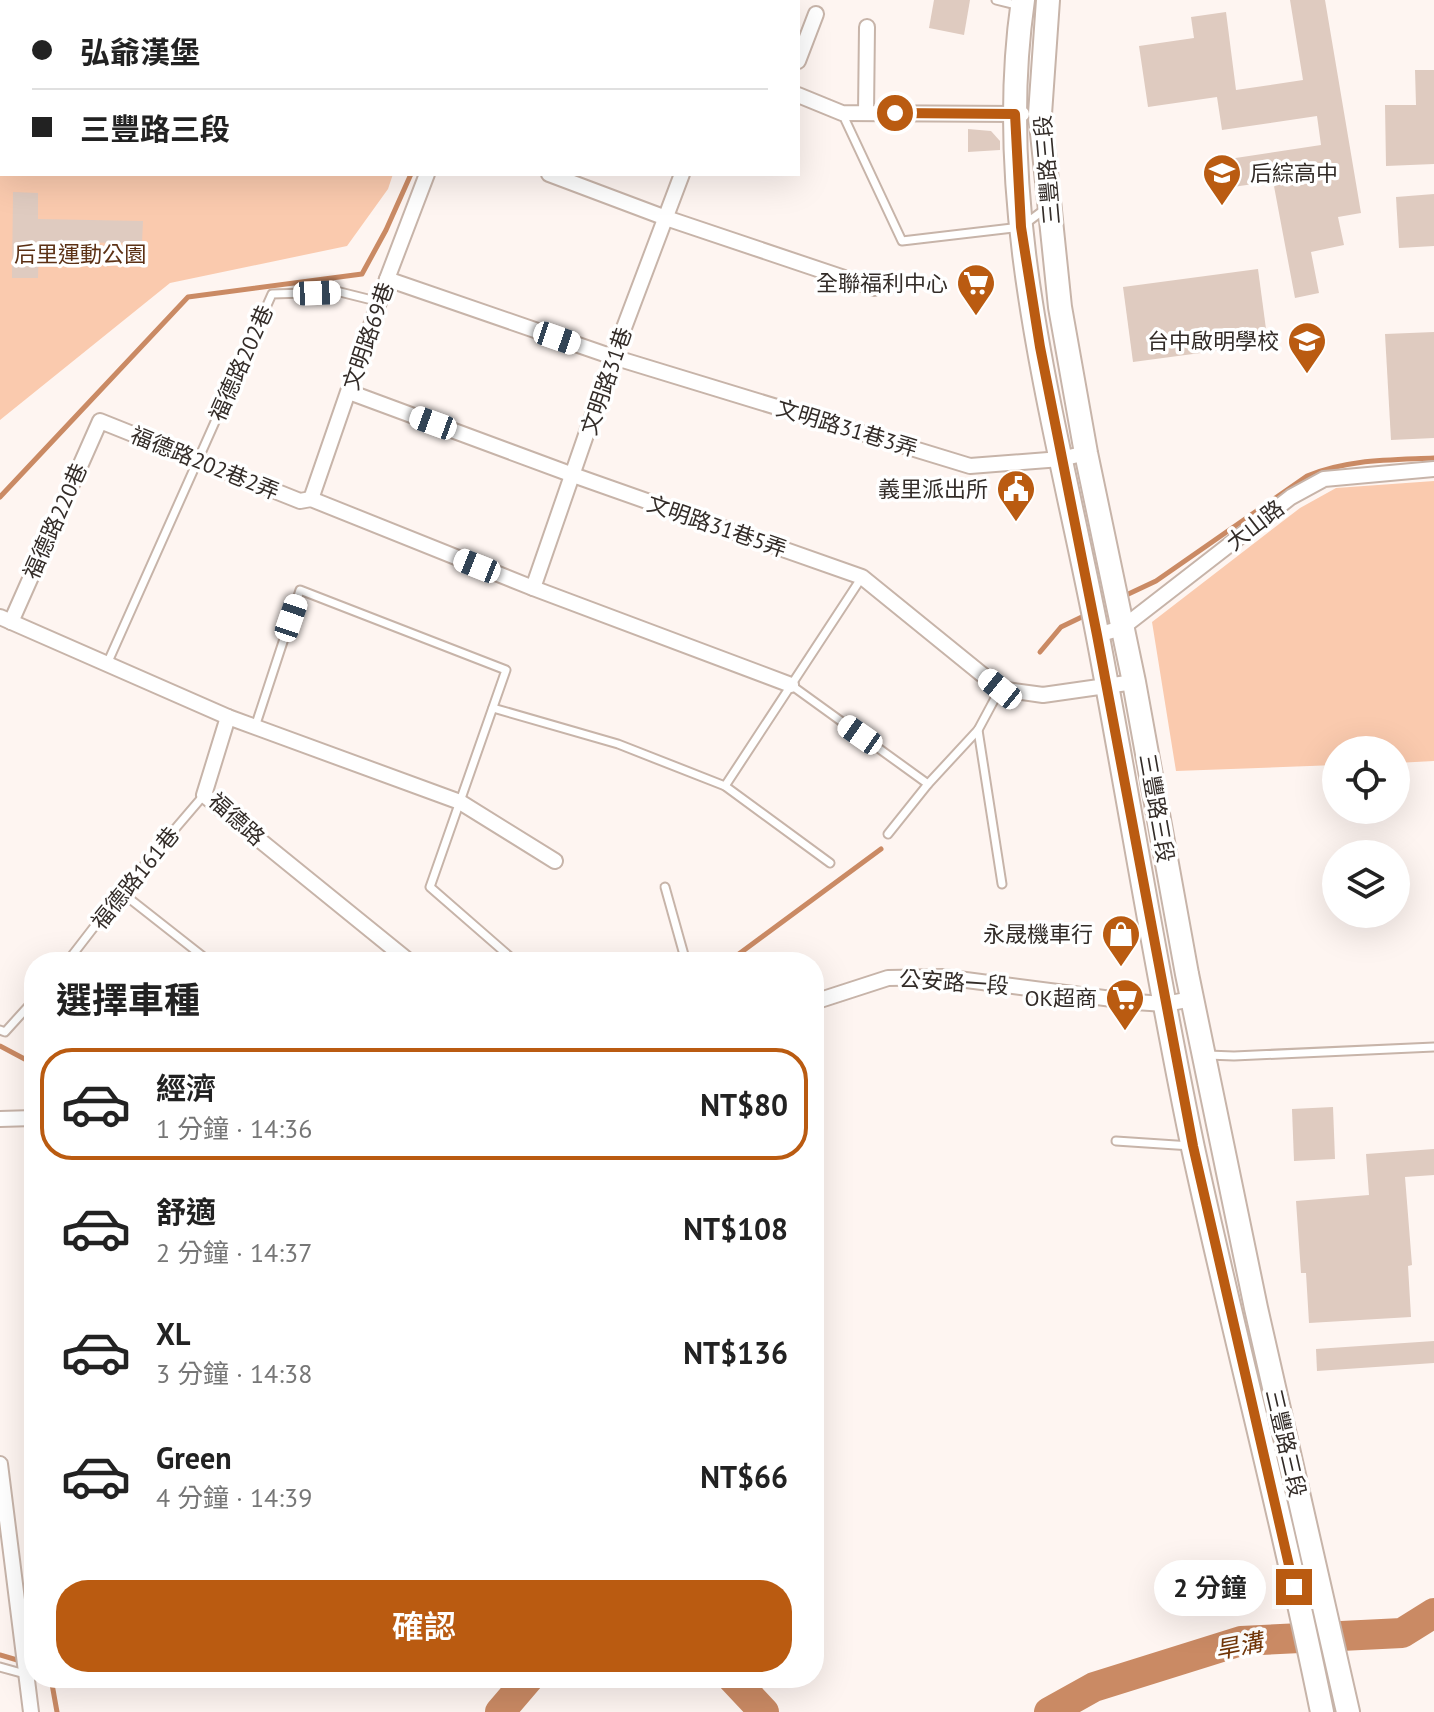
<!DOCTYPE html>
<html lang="zh-TW">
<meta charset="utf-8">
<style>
:root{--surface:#fff;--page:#f6f6f6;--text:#222;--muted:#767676;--line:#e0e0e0;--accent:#ba5b11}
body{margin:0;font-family:"PT Sans","Noto Sans TC",sans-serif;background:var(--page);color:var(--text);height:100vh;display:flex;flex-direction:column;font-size:30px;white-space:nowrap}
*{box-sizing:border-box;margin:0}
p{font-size:26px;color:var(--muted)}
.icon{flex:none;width:44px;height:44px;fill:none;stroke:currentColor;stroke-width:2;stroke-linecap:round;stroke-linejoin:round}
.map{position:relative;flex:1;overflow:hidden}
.side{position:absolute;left:24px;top:952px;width:800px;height:736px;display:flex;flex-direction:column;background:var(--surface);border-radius:32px;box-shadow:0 8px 32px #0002}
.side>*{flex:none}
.banner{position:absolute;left:0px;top:0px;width:800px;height:176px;box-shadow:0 8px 32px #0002;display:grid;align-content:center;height:176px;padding:0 32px;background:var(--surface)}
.controls{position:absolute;left:1322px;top:736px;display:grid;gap:16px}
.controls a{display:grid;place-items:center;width:88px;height:88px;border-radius:50%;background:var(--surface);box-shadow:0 8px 32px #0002;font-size:40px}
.end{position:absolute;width:36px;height:36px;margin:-18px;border:10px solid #ba5b11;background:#fff;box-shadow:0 0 0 4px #fff}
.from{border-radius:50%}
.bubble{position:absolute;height:56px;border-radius:28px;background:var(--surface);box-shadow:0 8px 32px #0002;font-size:26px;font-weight:600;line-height:56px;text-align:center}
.car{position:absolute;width:24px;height:48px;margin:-24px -12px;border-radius:10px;box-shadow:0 0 6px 2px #0007;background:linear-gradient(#fff 24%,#345 0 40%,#fff 0 76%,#345 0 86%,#fff 0)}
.banner b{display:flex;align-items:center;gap:28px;height:76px;font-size:30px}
.banner b+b{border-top:2px solid var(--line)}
.banner i{width:20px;height:20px;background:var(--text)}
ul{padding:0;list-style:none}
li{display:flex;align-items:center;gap:24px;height:112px;margin:0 16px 12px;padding:0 16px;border:4px solid transparent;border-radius:32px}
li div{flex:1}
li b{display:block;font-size:30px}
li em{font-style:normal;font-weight:600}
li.current{border-color:var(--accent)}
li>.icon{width:72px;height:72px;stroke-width:1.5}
h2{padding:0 32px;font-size:36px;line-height:96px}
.action{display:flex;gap:16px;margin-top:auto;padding:16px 32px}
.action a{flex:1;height:92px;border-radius:32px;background:var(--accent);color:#fff;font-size:32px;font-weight:600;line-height:92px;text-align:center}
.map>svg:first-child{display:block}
.green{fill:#facaae}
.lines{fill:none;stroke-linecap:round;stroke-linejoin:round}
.stream{stroke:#ca8a64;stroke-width:5}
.river{stroke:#ca8a64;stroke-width:30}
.building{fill:#dfcbc0}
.lane-casing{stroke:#c7b4a9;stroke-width:11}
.street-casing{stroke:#c7b4a9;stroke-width:18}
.primary-casing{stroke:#c7b4a9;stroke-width:26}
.lane{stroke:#fff;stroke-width:7}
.street{stroke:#fff;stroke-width:14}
.primary{stroke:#fff;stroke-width:22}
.route{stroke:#ba5b11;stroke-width:10}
.labels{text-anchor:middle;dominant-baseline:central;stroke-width:7;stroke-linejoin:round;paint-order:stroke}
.street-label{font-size:22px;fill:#332c28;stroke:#fff}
.poi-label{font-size:22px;fill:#332c28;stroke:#fff;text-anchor:end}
.park-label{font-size:22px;fill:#5c3115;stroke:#fff}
.water-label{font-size:24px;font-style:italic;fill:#713507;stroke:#fff}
</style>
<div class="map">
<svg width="1434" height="1712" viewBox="0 0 1434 1712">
<rect width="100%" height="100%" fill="#fef5f1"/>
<g class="green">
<polygon points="0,0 418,0 2,2 2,174 393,174 388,189 347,246 170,283 0,420"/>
<polygon points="1434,481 1434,761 1396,763 1396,750 1336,750 1336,765 1176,771 1152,622 1300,508 1336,488"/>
</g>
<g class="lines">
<g class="stream">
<polyline points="451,2 451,0"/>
<polyline points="0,497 188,297 362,274 386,230 411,174"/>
<path d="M1122,597L1156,581L1307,476C1347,459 1391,460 1434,458"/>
<polyline points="1040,652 1061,627 1088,614"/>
<polyline points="728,962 881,849"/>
<polyline points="0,1046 34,1064"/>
<polyline points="0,1655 34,1665"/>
<polyline points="48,1678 52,1684 57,1712"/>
</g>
<g class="river">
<polyline points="732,1678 764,1712"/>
<polyline points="500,1712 529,1678"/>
<polyline points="1049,1712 1094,1687 1241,1641 1402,1633 1434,1613"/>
</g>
</g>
<g class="building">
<polygon points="934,0 970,0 964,35 929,28"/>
<polygon points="1290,0 1325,0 1361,213 1338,217 1344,245 1311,252 1319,293 1295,298 1273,181 1233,187 1229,159 1321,145 1317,116 1222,130 1217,97 1148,107 1139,46 1194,38 1191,17 1226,12 1236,90 1303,80"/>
<polygon points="1415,70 1434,70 1434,164 1386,166 1385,105 1416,105"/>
<polygon points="968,129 991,131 1000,141 1000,150 968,152"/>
<polygon points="13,192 38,193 38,219 143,221 142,243 39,242 38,278 12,278"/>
<polygon points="1434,194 1434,246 1399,248 1396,197"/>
<polygon points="1258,269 1268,344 1133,362 1123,287"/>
<polygon points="1434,332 1434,438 1391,440 1385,334"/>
<polygon points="1333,1107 1335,1159 1294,1161 1292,1109"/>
<polygon points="1434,1149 1434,1175 1405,1177 1412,1265 1408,1266 1411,1317 1309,1323 1306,1273 1301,1273 1296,1201 1369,1195 1366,1154"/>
<polygon points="1434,1341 1434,1363 1317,1371 1316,1349"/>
</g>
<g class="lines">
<defs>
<g id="lane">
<polyline points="996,0 1020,6"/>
<polyline points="842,113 902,241 1021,227 1045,209"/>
<polyline points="107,664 272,294 340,292 380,302"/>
<polyline points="791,685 928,784"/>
<polyline points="493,708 618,744 725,786 830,863"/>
<polyline points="255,727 300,590 506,670 430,887 516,962"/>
<polyline points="978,730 1002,884"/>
<polyline points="725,786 862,577"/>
<polyline points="888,834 928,784 978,730 1000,689"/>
<polyline points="665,887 686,962"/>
<polyline points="121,892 210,962"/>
<polyline points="67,962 121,892 204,795"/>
<polyline points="0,1030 5,1032 34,1000"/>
<polyline points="1207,1055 1234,1056 1434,1047"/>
<polyline points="1116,1141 1191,1146"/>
<polyline points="0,1667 25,1674"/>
</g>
<g id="street">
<polyline points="571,0 575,2"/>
<polyline points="465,2 465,0"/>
<polyline points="798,61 816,14"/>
<polyline points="798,95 842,113 1022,114"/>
<polyline points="866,113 867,27"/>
<polyline points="549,174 666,218 874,288"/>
<polyline points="387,279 613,357 970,466 1061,459 1086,453"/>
<polyline points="349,392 573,475 862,577 1000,689 1043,695 1134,682"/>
<polyline points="311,499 387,279 427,174"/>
<polyline points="533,588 613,357 682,174"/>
<polyline points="0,617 228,717 204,795 410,962"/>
<polyline points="11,622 100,421 300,501 311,499 533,588 791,685"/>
<polyline points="1097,635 1122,628 1291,497 1324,479 1434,469"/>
<polyline points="228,717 460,802 555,861"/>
<polyline points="814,1002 888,978 943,977 1135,1002 1165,1004 1192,999"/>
<polyline points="0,1119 34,1118"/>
<polyline points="0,1464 31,1712"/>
</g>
<g id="primary">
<path d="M1023,0C992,211 1057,426 1097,632C1130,804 1157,977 1193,1148C1234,1337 1284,1523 1322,1712"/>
<polyline points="1048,0 1040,114 1060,307 1086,453 1134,682 1187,974 1256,1308 1348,1712"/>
</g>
</defs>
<use href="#lane" class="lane-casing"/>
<use href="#street" class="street-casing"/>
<use href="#primary" class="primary-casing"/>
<use href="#lane" class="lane"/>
<use href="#street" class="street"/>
<use href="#primary" class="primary"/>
</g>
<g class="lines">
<polyline class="route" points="895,113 1015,114 1021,227 1040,347 1097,635 1193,1146 1294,1587"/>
</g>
<defs>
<symbol id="school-pin" viewBox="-11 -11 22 30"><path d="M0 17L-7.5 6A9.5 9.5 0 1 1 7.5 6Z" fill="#ba5b11" stroke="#fff"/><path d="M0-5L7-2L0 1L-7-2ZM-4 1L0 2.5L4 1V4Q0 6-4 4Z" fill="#fff"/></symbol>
<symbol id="supermarket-pin" viewBox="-11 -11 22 30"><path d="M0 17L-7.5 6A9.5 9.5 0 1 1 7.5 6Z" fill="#ba5b11" stroke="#fff"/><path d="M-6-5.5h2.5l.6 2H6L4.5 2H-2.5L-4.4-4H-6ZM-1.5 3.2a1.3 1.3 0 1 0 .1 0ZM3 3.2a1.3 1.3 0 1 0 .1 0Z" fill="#fff"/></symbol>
<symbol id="civic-pin" viewBox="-11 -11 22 30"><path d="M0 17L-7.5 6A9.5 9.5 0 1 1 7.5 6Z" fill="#ba5b11" stroke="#fff"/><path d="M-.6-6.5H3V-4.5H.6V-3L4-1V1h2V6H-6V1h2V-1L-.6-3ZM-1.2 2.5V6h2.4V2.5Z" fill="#fff"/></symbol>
<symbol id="shop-pin" viewBox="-11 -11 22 30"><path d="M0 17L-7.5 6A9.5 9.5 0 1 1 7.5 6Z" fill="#ba5b11" stroke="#fff"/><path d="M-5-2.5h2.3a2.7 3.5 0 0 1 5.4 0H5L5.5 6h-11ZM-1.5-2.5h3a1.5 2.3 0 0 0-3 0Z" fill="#fff"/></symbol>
</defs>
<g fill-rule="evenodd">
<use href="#school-pin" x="1200" y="151" width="44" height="60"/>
<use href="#supermarket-pin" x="954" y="261" width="44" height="60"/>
<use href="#school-pin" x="1285" y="319" width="44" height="60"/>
<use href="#civic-pin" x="994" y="467" width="44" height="60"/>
<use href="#shop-pin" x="1099" y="912" width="44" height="60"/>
<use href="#supermarket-pin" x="1103" y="976" width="44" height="60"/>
</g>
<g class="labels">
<g class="street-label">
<text transform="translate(1047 170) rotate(-95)">三豐路三段</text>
<text transform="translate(368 336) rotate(-71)">文明路69巷</text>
<text transform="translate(241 363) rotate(-66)">福德路202巷</text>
<text transform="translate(606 381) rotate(-71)">文明路31巷</text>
<text transform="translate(847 428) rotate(17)">文明路31巷3弄</text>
<text transform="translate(205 463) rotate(22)">福德路202巷2弄</text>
<text transform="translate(55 521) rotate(-66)">福德路220巷</text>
<text transform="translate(1255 525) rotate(-38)">大山路</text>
<text transform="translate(717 526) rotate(19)">文明路31巷5弄</text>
<text transform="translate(1157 808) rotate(80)">三豐路三段</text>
<text transform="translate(237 819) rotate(42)">福德路</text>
<text transform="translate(135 878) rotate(-51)">福德路161巷</text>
<text transform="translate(954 982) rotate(4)">公安路一段</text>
<text transform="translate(1286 1443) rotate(77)">三豐路三段</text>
</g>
<g class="poi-label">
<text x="1250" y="173" text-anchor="start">后綜高中</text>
<text x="948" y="283">全聯福利中心</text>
<text x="1279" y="341">台中啟明學校</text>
<text x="988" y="489">義里派出所</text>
<text x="1093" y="934">永晟機車行</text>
<text x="1097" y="998">OK超商</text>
</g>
<g class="park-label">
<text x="80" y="254">后里運動公園</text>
</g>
<g class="water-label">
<text transform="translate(1239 1646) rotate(-11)">旱溝</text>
</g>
</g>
</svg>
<div class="controls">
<a><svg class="icon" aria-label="locate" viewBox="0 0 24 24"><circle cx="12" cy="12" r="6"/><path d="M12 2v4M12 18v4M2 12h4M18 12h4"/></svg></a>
<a><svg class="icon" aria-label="layers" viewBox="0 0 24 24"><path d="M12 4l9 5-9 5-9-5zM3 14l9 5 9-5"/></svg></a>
</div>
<i class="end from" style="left:895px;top:113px"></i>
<i class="end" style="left:1294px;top:1587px"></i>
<div class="bubble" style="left:1154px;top:1560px;width:112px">2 分鐘</div>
<i class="car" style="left:317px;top:293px;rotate:88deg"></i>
<i class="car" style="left:557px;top:338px;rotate:109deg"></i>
<i class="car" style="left:433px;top:423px;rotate:290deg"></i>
<i class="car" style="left:477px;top:566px;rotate:292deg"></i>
<i class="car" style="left:291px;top:618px;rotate:19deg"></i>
<i class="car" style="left:1000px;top:689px;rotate:309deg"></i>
<i class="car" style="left:860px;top:735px;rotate:305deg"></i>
<div class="banner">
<b><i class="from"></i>弘爺漢堡</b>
<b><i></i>三豐路三段</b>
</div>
<section class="side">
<h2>選擇車種</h2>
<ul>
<li class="current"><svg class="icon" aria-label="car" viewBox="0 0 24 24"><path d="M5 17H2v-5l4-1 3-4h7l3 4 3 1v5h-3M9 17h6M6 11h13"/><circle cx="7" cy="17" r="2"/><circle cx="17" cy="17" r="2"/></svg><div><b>經濟</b><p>1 分鐘 · 14:36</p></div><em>NT$80</em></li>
<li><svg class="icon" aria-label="car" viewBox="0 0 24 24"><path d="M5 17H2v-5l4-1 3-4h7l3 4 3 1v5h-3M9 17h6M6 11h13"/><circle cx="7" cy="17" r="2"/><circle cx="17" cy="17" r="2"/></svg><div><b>舒適</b><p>2 分鐘 · 14:37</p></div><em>NT$108</em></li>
<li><svg class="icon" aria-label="car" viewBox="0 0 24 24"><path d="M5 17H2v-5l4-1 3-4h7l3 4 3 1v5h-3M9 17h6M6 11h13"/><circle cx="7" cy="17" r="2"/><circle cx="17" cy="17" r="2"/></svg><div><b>XL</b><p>3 分鐘 · 14:38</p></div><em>NT$136</em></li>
<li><svg class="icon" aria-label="car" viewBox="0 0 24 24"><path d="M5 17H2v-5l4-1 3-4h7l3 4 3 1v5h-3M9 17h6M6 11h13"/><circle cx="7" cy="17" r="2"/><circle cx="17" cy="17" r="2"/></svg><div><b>Green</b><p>4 分鐘 · 14:39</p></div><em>NT$66</em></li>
</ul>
<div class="action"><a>確認</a></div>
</section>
</div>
